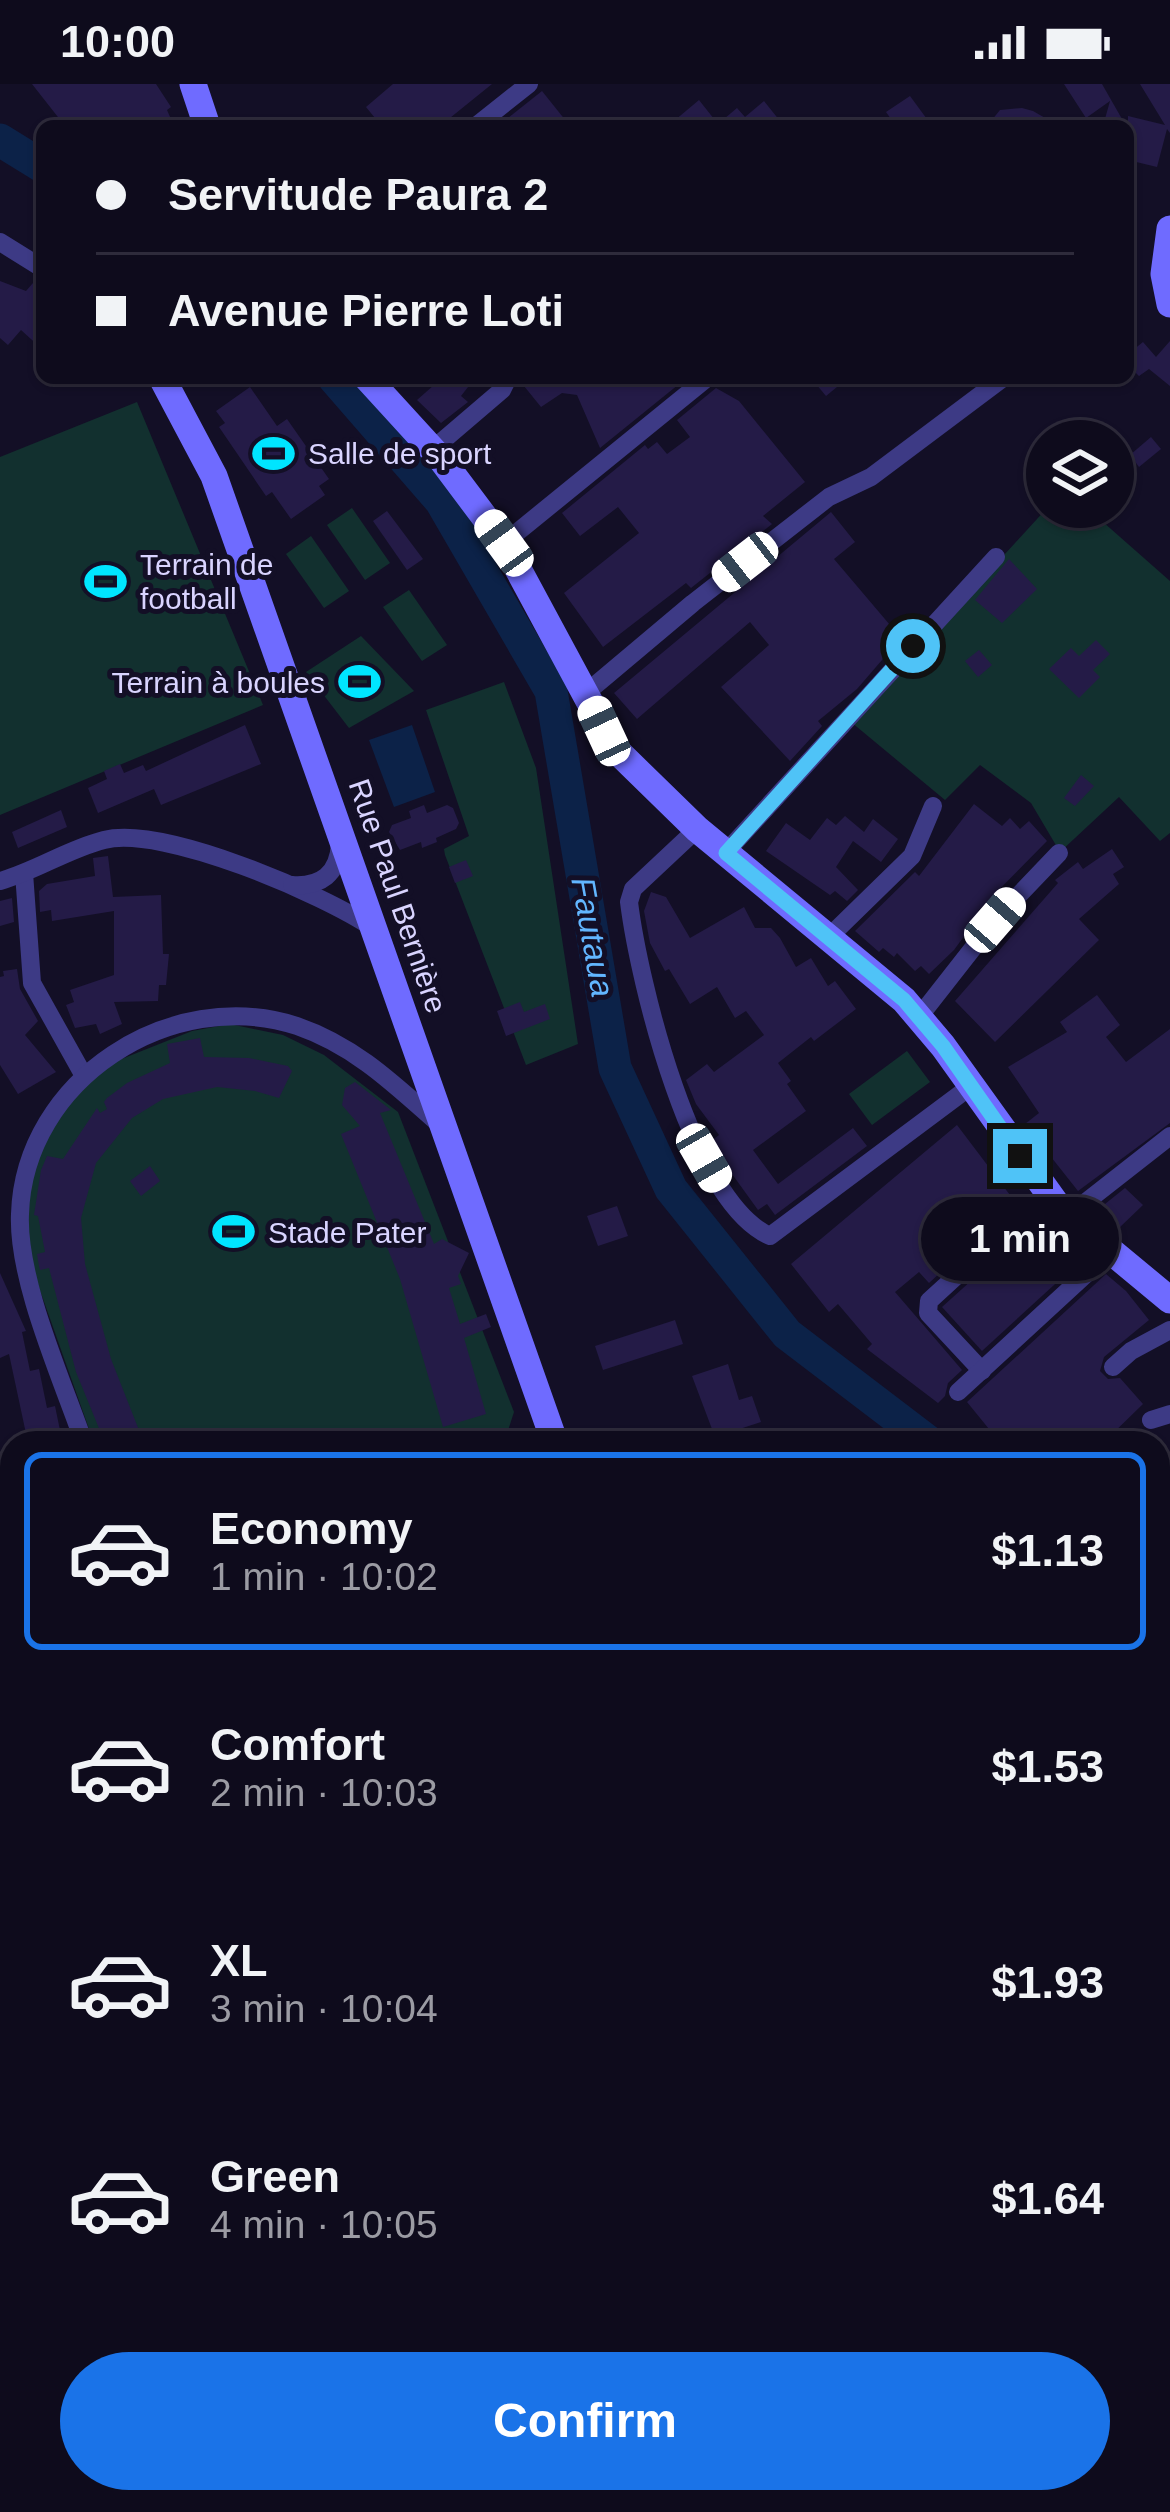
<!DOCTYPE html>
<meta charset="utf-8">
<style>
:root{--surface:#0e0b1c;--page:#171425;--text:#f1f3f6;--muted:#9b9ba3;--line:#2e2b3b;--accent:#1a73e8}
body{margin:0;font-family:Arial,sans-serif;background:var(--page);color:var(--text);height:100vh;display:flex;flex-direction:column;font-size:45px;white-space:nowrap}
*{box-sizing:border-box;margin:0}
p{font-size:39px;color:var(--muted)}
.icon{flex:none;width:66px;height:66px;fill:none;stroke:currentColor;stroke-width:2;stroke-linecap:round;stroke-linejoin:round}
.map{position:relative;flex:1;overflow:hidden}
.sheet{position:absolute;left:0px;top:1347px;width:1170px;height:1083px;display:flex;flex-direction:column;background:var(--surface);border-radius:36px 36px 0 0;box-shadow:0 3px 9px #0004,0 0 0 3px var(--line)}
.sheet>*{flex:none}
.guide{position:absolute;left:36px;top:36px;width:1098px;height:264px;border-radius:18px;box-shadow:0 3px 9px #0004,0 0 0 3px var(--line);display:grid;align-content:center;height:264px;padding:0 60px;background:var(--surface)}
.buttons{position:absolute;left:1026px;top:336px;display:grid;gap:24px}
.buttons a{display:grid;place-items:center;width:108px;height:108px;border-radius:50%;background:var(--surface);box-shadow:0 3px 9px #0004,0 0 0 3px var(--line);font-size:60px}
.end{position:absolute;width:54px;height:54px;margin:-27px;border:15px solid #4fc3f7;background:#111;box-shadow:0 0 0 6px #111}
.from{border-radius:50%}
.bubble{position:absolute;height:84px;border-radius:42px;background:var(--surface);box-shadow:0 3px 9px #0004,0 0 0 3px var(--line);font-size:39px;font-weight:800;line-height:84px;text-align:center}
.car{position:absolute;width:36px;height:72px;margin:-36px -18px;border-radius:15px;box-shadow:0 0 9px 3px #0007;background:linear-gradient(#fff 24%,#345 0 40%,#fff 0 76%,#345 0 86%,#fff 0)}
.guide b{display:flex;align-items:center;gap:42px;height:114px;font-size:45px}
.guide b+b{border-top:3px solid var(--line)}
.guide i{width:30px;height:30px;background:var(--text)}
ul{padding:21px 0 0;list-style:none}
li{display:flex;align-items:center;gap:36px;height:198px;margin:0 24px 18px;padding:0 36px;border:6px solid transparent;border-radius:18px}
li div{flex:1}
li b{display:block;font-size:45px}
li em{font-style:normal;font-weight:800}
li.on{border-color:var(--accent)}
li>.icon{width:108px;height:108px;stroke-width:1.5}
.cta{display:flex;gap:24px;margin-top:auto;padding:24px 60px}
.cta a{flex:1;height:138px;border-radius:72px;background:var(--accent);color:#fff;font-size:48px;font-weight:800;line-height:138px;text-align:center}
.status{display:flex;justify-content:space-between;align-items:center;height:84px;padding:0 60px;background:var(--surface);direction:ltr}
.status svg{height:33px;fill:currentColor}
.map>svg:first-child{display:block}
.green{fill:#12302f}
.water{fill:#0c2248}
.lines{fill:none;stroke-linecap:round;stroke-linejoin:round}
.river{stroke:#0c2248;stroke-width:33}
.building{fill:#241b47}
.minor{stroke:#3d3a85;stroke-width:18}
.secondary{stroke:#6f6bff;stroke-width:27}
.route{stroke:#4fc3f7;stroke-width:15}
.labels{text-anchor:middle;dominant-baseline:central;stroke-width:10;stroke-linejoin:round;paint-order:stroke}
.poi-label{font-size:30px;fill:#d9d4ff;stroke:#130f26;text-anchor:start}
.street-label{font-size:30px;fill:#d9d4ff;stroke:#130f26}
.water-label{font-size:33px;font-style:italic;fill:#62b6ff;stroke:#130f26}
</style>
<div class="status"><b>10:00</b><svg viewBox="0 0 49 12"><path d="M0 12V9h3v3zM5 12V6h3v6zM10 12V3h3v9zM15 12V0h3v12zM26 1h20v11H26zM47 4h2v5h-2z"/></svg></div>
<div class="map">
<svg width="1170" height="2428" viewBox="0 0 1170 2428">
<rect width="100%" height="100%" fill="#130f26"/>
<g class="green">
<polygon points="137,318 263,621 0,731 0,373"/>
<polygon points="1048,423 1086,423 1170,497 1170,749 1160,757 1119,713 1060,768 1031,719 980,681 945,716 851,638"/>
<polygon points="352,424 390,479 365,496 327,441"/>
<polygon points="311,452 349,507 324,524 286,470"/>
<polygon points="409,506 447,561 422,577 383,523"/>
<polygon points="361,552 414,607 349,644 306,588"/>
<polygon points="504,598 536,684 578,960 526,981 445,771 444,765 469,752 426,626"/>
<polygon points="230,940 283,951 324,971 398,1028 514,1328 504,1359 94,1359 25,1164 26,1098 66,1013 109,980 192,947"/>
<polygon points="907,967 930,998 872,1041 849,1010"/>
</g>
<polygon class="water" points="412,641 435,708 394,723 369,656"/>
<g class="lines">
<g class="river">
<polyline points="0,56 42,82"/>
<polyline points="334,294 441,417 551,607 615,984 671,1105 787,1250 930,1359"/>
<polyline points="1158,1731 1170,1785"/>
</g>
</g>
<g class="building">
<polygon points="32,0 156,0 171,23 167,26 174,42 65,42"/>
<polygon points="393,0 492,0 440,42 364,42 375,34 366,23"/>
<polygon points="1064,0 1102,0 1126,42 1103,42 1110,17 1086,34"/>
<polygon points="1140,0 1170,0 1170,49 1167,45 1157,83 1128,76 1128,32 1165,41"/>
<polygon points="542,7 570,42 498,42"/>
<polygon points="910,12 932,42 896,42 886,28"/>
<polygon points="699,16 718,40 737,24 745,33 764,17 784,42 668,42"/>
<polygon points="1022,24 1033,27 1059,42 987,42 1000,26"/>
<polygon points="0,197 26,207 33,199 42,207 42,265 21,246 8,261 0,254"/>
<polygon points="1170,257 1170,302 1149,285 1139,292 1128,281 1128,270 1143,258 1156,273"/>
<polygon points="442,294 475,294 461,312 468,318 441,339 417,316"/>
<polygon points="534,294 677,294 684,296 600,364 577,311 562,309 541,323 524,302"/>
<polygon points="811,294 848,294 826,312"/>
<polygon points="250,303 277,342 287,335 329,395 319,402 325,411 291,435 272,408 266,412 219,343 225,339 216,327"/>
<polygon points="716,304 739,317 805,398 763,432 772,440 691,504 686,499 603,563 564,509 639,449 618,423 580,452 562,429 645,361 648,365 657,358 667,370 690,353 677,336"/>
<polygon points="1151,353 1161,365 1139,383 1130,371"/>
<polygon points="387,427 423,475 407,486 373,437"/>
<polygon points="831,428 855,458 834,475 901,554 857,605 818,637 822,642 790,677 721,603 769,561 750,538 637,635 614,609"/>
<polygon points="1009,475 1037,505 1002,539 975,516"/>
<polygon points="1096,556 1110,570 1093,586 1100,593 1079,614 1049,585 1071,564 1079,572"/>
<polygon points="979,566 992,581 978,593 965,577"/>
<polygon points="245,641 261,680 161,721 154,705 98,729 88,704 107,695 104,687 120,680 124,689 143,681 146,687"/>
<polygon points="1081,691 1094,702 1075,722 1064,714"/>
<polygon points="974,720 1002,742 1010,734 1020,745 1029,737 1047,757 978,827 981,829 954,866 929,890 921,882 915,887 897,869 894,873 883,864 879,868 855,847 915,788 919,792"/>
<polygon points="424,721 427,729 447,721 453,724 459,739 456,745 436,754 437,758 422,764 421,758 400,766 389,748 392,741 411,734 409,727"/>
<polygon points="61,726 67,743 18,764 12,748"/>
<polygon points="845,732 864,748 873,735 898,755 881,778 853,757 836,783 858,806 847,817 835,807 830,811 766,767 786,739 810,756 827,734 836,741"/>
<polygon points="1112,765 1124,783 1113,790 1119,800 1079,835 1099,856 995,958 955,917 1058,799 1055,796 1078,778 1083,785"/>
<polygon points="108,772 113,813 161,811 163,870 169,870 166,901 159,901 158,917 114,918 122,940 100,950 96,940 75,944 66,921 74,918 70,906 114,891 114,827 52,837 51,826 40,828 39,807 47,800 95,792 93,774"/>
<polygon points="466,776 473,792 455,799 449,783"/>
<polygon points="651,808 666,813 690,854 744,823 755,844 771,844 780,854 796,883 811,874 828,902 835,897 856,925 814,957 811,953 778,979 791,997 787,1000 806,1027 753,1066 778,1100 853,1044 867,1062 775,1131 767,1120 758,1126 719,1072 711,1057 719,1051 696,1020 686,996 707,980 714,988 764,951 746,927 735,934 717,903 690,920 669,885 665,887 650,859 644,827"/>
<polygon points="12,814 14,838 0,842 0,817"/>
<polygon points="17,885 20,905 38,937 25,951 56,988 18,1010 0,981 0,893 4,892 3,887"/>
<polygon points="1097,911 1120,941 1106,953 1126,978 1170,945 1170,1039 1078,1107 1025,1040 1039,1029 1008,983 1067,948 1060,938"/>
<polygon points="520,918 524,928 545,920 550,935 506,952 497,927"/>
<polygon points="200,954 204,973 249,974 288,982 292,987 279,1014 255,1007 217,1003 163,1015 132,1034 96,1079 81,1134 85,1180 111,1275 144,1359 105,1359 76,1288 49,1184 40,1186 39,1182 37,1170 45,1168 38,1132 34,1131 41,1086 47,1072 63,1075 97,1024 100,1029 107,1025 104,1018 107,1014 127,999 170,979 167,960"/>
<polygon points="355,998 391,1026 380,1029 434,1160 442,1155 469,1169 458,1192 461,1200 449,1204 460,1240 486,1230 491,1243 464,1254 486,1330 443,1343 400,1195 341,1050 360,1042 342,1021 345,1004"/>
<polygon points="957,1041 1016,1119 929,1199 919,1188 895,1208 962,1286 948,1299 945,1312 938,1319 867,1265 872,1260 838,1220 829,1228 791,1180"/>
<polygon points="150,1082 160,1097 141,1112 130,1097"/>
<polygon points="1125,1104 1143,1121 1119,1144 1100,1124"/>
<polygon points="617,1122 628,1152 598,1162 587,1132"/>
<polygon points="1033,1141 1078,1179 982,1267 942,1223"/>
<polygon points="0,1189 26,1247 22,1248 30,1287 39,1285 47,1324 55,1322 61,1351 53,1352 55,1359 28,1359 9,1270 0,1274"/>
<polygon points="1106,1190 1126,1207 1149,1236 1104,1273 1100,1287 1108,1295 1120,1294 1143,1320 1103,1359 1010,1359 989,1345 967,1318"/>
<polygon points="675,1236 683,1260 603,1286 595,1262"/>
<polygon points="728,1280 739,1316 752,1312 761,1338 715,1353 692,1292"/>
</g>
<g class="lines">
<g class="minor">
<polyline points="476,42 529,0"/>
<polyline points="0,158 42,184"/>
<polyline points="433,365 502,306 508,294"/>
<polyline points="504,459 707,294"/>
<polyline points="586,609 693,519 829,413 871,393 1003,294"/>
<path d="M697,745L633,805L629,818C639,898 692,1118 770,1152L971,1002"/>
<polyline points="726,768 996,473"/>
<polyline points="24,789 32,899 84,992"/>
<path d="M0,797C36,787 68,765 104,756C163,741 323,810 373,844"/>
<path d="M292,801C321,803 338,790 340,760"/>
<polyline points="829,853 912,772 933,722"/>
<polyline points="919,933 995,836 1059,769"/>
<polyline points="1068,1132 1170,1052"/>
<polyline points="1113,1283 1131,1267 1170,1246"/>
<polyline points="982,1287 928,1229 929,1217 1047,1109"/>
<polyline points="958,1308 1110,1168"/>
<polyline points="1151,1336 1170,1330"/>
<path d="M84,1359C62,1295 17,1196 20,1130C24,996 171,901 297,942C355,962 394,1000 439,1040"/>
<polyline points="1167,1416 1170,1415"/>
<polyline points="0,1588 12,1607"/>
<polyline points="1158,1949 1170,1943"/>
<polyline points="0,2067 12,2077"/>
<polyline points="0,2257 12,2258"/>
<polyline points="233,2418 251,2428"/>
<polyline points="642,2418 648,2428"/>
<polyline points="399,2428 426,2418"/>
</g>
<g class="secondary">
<polyline points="193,0 207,42"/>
<polyline points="1170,145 1164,190 1170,220"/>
<polyline points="162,294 214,392 555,1359"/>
<polyline points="367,294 441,375 504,459 615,665 697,745 904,916 943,962 1060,1125 1170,1216"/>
<polyline points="1040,2418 1045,2428"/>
</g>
</g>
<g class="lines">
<polyline class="route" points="913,562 726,769 904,916 943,962 1020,1072"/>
</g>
<defs>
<symbol id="stadium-bare" viewBox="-9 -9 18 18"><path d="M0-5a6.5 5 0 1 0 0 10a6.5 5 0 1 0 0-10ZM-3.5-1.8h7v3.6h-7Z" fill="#00e5ff" stroke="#130f26" stroke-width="2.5" paint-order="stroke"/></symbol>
</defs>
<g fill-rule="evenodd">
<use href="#stadium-bare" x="244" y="340" width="59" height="59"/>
<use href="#stadium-bare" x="76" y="468" width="59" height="59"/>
<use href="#stadium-bare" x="330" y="568" width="59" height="59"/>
<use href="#stadium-bare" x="204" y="1118" width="59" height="59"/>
</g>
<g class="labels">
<g class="poi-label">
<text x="308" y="369">Salle de sport</text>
<text x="140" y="480">Terrain de<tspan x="140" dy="34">football</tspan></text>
<text x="325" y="598" text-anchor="end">Terrain à boules</text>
<text x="268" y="1148">Stade Pater</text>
</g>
<g class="street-label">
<text transform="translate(398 812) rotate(71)">Rue Paul Bernière</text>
</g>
<g class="water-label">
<text transform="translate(593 853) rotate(80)">Fautaua</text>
</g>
</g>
</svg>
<div class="buttons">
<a><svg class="icon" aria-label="layers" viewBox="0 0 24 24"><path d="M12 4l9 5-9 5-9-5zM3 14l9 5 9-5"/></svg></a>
</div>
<i class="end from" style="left:913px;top:562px"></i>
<i class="end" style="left:1020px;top:1072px"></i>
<div class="bubble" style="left:921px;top:1113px;width:198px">1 min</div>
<i class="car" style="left:504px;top:459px;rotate:324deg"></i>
<i class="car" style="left:745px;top:478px;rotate:232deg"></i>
<i class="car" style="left:604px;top:647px;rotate:335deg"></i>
<i class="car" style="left:995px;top:836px;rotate:41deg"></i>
<i class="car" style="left:704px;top:1074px;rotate:150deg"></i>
<div class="guide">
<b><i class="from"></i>Servitude Paura 2</b>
<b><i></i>Avenue Pierre Loti</b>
</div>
<section class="sheet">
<ul>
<li class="on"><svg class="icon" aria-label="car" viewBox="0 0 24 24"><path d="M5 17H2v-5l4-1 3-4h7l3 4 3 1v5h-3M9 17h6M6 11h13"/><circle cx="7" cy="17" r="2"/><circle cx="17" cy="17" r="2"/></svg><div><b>Economy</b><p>1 min · 10:02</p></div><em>$1.13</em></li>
<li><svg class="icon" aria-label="car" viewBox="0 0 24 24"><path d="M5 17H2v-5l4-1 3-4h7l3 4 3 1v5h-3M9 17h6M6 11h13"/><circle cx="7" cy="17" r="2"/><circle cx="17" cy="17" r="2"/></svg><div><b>Comfort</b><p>2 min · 10:03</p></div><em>$1.53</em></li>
<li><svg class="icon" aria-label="car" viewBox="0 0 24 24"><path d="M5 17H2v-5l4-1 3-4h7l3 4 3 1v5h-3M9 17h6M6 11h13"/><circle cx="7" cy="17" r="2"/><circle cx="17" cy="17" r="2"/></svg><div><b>XL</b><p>3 min · 10:04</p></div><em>$1.93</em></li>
<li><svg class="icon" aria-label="car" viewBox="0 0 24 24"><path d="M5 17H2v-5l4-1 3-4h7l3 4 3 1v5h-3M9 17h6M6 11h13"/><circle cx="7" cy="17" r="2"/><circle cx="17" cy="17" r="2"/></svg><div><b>Green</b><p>4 min · 10:05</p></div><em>$1.64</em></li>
</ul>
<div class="cta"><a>Confirm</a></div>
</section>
</div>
